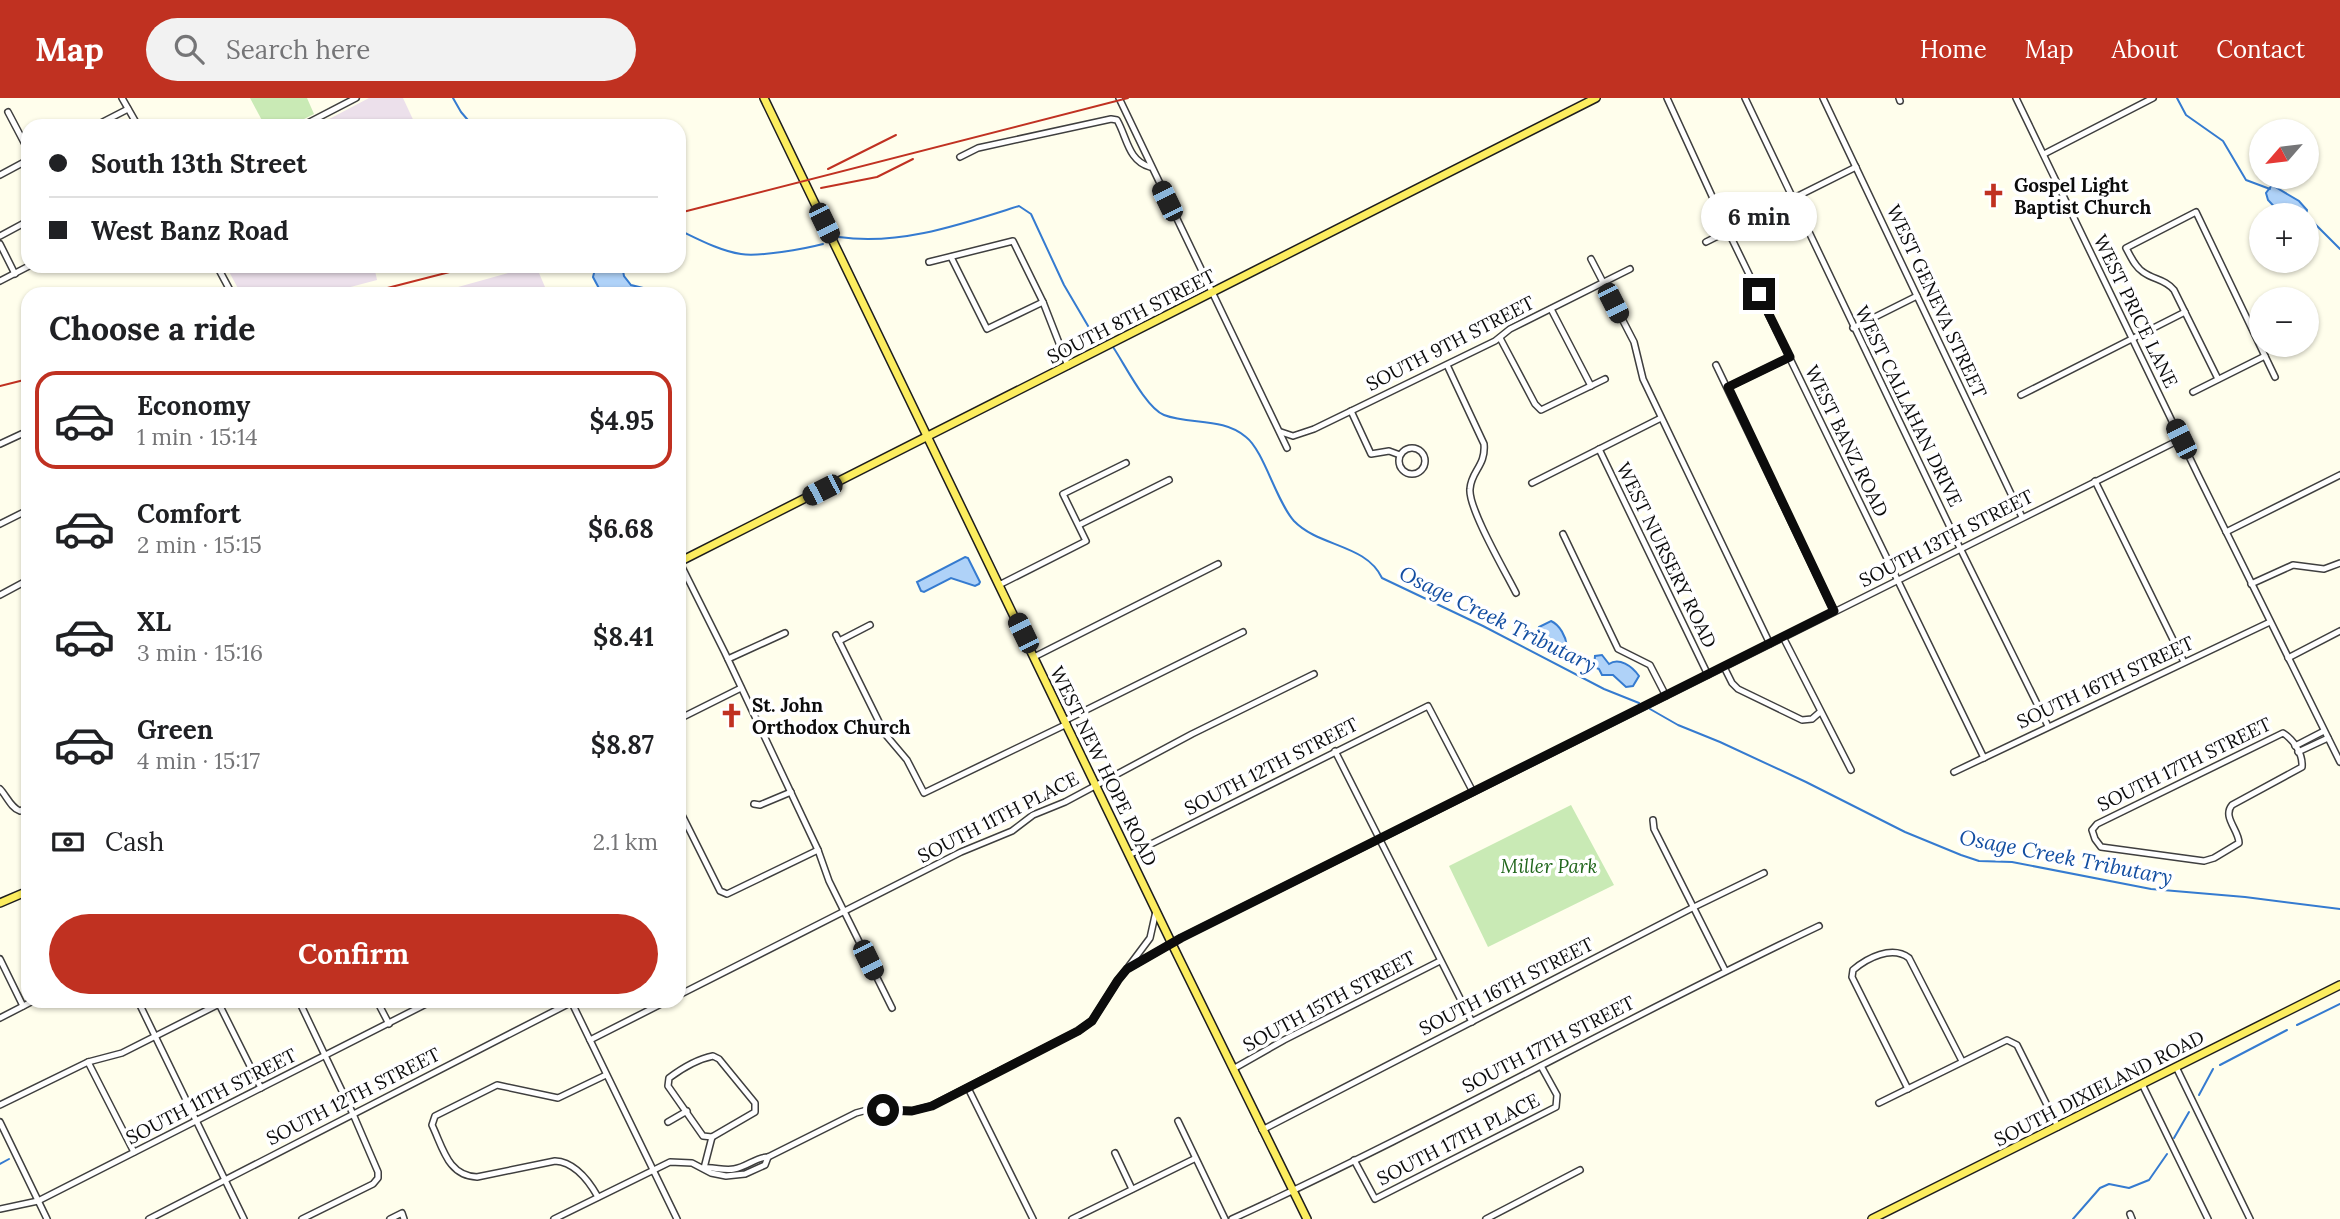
<!DOCTYPE html>
<meta charset="utf-8">
<style>
:root{--surface:#fff;--page:#f2f2f2;--text:#202124;--muted:#757577;--line:#e0e0e0;--accent:#c03121}
body{margin:0;font-family:Lora,serif;background:var(--page);color:var(--text);height:100vh;display:flex;flex-direction:column;font-size:26px;white-space:nowrap}
*{box-sizing:border-box;margin:0}
p{font-size:23px;color:var(--muted)}
.icon{flex:none;width:38px;height:38px;fill:none;stroke:currentColor;stroke-width:2;stroke-linecap:round;stroke-linejoin:round}
.map{position:relative;flex:1;overflow:hidden}
.sheet{position:absolute;left:21px;top:189px;width:665px;height:721px;display:flex;flex-direction:column;background:var(--surface);border-radius:21px;box-shadow:0 2px 5px #0004}
.sheet>*{flex:none}
.hud{position:absolute;left:21px;top:21px;width:665px;height:154px;border-radius:21px;box-shadow:0 2px 5px #0004;display:grid;align-content:center;height:154px;padding:0 28px;background:var(--surface)}
.needle{width:46px;rotate:242deg}
.tools{position:absolute;left:2249px;top:21px;display:grid;gap:14px}
.tools a{display:grid;place-items:center;width:70px;height:70px;border-radius:50%;background:var(--surface);box-shadow:0 2px 5px #0004;font-size:35px}
.end{position:absolute;width:32px;height:32px;margin:-16px;border:9px solid #0c0c0c;background:#fff;box-shadow:0 0 0 4px #fff}
.from{border-radius:50%}
.bubble{position:absolute;height:49px;border-radius:24px;background:var(--surface);box-shadow:0 2px 5px #0004;font-size:23px;font-weight:800;line-height:49px;text-align:center}
.car{position:absolute;width:21px;height:42px;margin:-21px -10px;border-radius:9px;box-shadow:0 0 5px 2px #0007;background:linear-gradient(#222 24%,#8ab4d8 0 40%,#222 0 76%,#8ab4d8 0 86%,#222 0)}
.hud b{display:flex;align-items:center;gap:24px;height:66px;font-size:26px}
.hud b+b{border-top:2px solid var(--line)}
.hud i{width:18px;height:18px;background:var(--text)}
ul{padding:0;list-style:none}
li{display:flex;align-items:center;gap:21px;height:98px;margin:0 14px 10px;padding:0 14px;border:4px solid transparent;border-radius:21px}
li div{flex:1}
li b{display:block;font-size:26px}
li em{font-style:normal;font-weight:800}
li.active{border-color:var(--accent)}
li>.icon{width:63px;height:63px;stroke-width:1.5}
h2{padding:0 28px;font-size:32px;line-height:84px}
.pay{display:flex;align-items:center;gap:18px;height:77px;padding:0 28px;font-size:26px}
.pay p{margin-inline-start:auto}
.cta{display:flex;gap:14px;margin-top:auto;padding:14px 28px}
.cta a{flex:1;height:80px;border-radius:42px;background:var(--accent);color:#fff;font-size:28px;font-weight:800;line-height:80px;text-align:center}
header{display:flex;align-items:center;gap:42px;box-sizing:border-box;height:98px;padding:0 35px;background:var(--accent);color:#fff}
header strong{font-size:33px}
nav{display:flex;gap:38px;margin-inline-start:auto;font-size:24px}
.search{width:490px;height:63px;background:var(--page);display:flex;align-items:center;gap:18px;box-sizing:border-box;padding:0 24px;border-radius:38px;color:var(--muted);font-size:26px}
.map>svg:first-child{display:block}
.industrial{fill:#ece0eb}
.green{fill:#c9eab5}
.water{fill:#afd2f8;stroke:#357bd0;stroke-width:2}
.lines{fill:none;stroke-linecap:round;stroke-linejoin:round}
.stream{stroke:#357bd0;stroke-width:2}
.minor-casing{stroke:#3f3f3f;stroke-width:8}
.major-casing{stroke:#1d1d1d;stroke-width:10}
.minor{stroke:#fff;stroke-width:5}
.major{stroke:#fced5f;stroke-width:7}
.rail{stroke:#c03121;stroke-width:2}
.route{stroke:#0c0c0c;stroke-width:9}
.labels{text-anchor:middle;dominant-baseline:central;stroke-width:7;stroke-linejoin:round;paint-order:stroke}
.poi-label{font-size:19px;font-weight:bold;fill:#0c0c0c;stroke:#fff;text-anchor:start}
.street-label{font-size:19px;fill:#0c0c0c;stroke:#fff}
.park-label{font-size:19px;font-style:italic;fill:#20661b;stroke:#fff}
.water-label{font-size:21px;font-style:italic;fill:#134ea1;stroke:#fff}
</style>
<header>
<strong>Map</strong>
<div class="search"><svg class="icon" aria-label="search" viewBox="0 0 24 24"><circle cx="10" cy="10" r="6"/><path d="M15 15l6 6"/></svg>Search here</div>
<nav><a>Home</a><a>Map</a><a>About</a><a>Contact</a></nav>
</header>
<div class="map">
<svg width="2340" height="1121" viewBox="0 0 2340 1121">
<rect width="100%" height="100%" fill="#fffeec"/>
<g class="industrial">
<polygon points="369,0 403,0 416,28 316,28"/>
<polygon points="226,168 374,168 377,182 324,196 241,196"/>
<polygon points="533,168 536,168 548,196 433,196"/>
</g>
<g class="green">
<polygon points="250,0 307,0 314,16 290,28 265,28"/>
<polygon points="1571,707 1614,787 1488,849 1449,768"/>
</g>
<g class="water">
<polygon points="2272,87 2299,103 2307,112 2306,117 2282,117 2268,102 2266,95"/>
<polygon points="600,168 622,168 624,178 631,187 643,190 650,196 602,196 593,179 595,171"/>
<polygon points="965,459 968,460 980,484 979,486 975,488 951,480 924,494 921,493 917,484"/>
<path d="M1551,523C1560,527 1566,539 1567,548L1556,553L1537,535L1539,529Z"/>
<path d="M1602,557L1609,566C1619,559 1632,568 1639,578L1633,588L1626,589L1613,577H1602L1599,571L1594,569L1595,558Z"/>
</g>
<g class="lines">
<g class="stream">
<polyline points="453,0 461,14 473,28"/>
<polyline points="2177,0 2186,17 2223,43 2246,82 2270,91"/>
<polyline points="2305,116 2340,151"/>
<path d="M679,132C698,141 720,153 741,156C759,159 804,151 823,146"/>
<path d="M839,139C900,148 962,126 1019,108L1031,116L1064,187L1091,233L1105,238L1109,244"/>
<path d="M1113,249C1124,265 1146,310 1164,317C1190,327 1223,319 1246,339C1264,353 1276,403 1294,423C1319,449 1366,446 1382,480L1483,528L1604,591L1639,605"/>
<polyline points="1650,611 1678,627 1720,644 1806,684 1905,734 1961,757 1979,763 2012,764 2151,791 2245,799 2340,811"/>
<polyline points="2297,927 2340,906"/>
<polyline points="2220,967 2287,932"/>
<polyline points="2199,997 2213,971"/>
<polyline points="2174,1040 2189,1014"/>
<polyline points="0,1066 9,1061"/>
<polyline points="2073,1121 2100,1090 2109,1086 2129,1090 2149,1082 2167,1056"/>
</g>
<defs>
<g id="minor">
<polyline points="122,0 138,28"/>
<polyline points="1119,0 1287,350"/>
<polyline points="1667,0 1728,133 1984,660"/>
<polyline points="1745,0 1959,448 2048,628"/>
<polyline points="1823,0 2022,419"/>
<polyline points="1899,0 1900,3"/>
<polyline points="2016,0 2199,379 2340,664"/>
<polyline points="8,14 28,52"/>
<polyline points="95,28 128,11"/>
<polyline points="302,28 356,0"/>
<polyline points="2044,56 2153,0"/>
<path d="M960,59L978,50L1111,21L1117,22C1127,39 1128,63 1150,69"/>
<polyline points="0,77 28,62"/>
<polyline points="0,138 28,123"/>
<polyline points="1706,144 1856,69"/>
<polyline points="0,146 15,176"/>
<polyline points="951,159 987,231 1043,204"/>
<polyline points="1591,161 1634,244 1643,281 1770,546"/>
<polyline points="929,164 1013,143 1043,204 1068,268"/>
<polyline points="217,168 232,196"/>
<polyline points="0,183 29,168"/>
<polyline points="1551,211 1591,288"/>
<polyline points="1853,230 1917,198"/>
<polyline points="1500,240 1535,306 1541,312 1605,281"/>
<path d="M1447,267L1484,346C1486,368 1471,373 1470,391C1468,410 1506,475 1516,495"/>
<polyline points="1716,267 1834,513"/>
<path d="M2218,281L2174,192C2165,181 2154,182 2143,174C2135,169 2131,159 2126,150L2196,114L2275,279"/>
<polyline points="1728,289 1790,259"/>
<polyline points="2193,294 2265,258"/>
<polyline points="2021,297 2185,214"/>
<polyline points="1351,313 1371,356 1389,353 1400,357"/>
<polyline points="1281,334 1293,338 1314,331 1495,243 1510,231 1630,171"/>
<polyline points="0,346 28,333"/>
<circle cx="1412" cy="363" r="13"/>
<polyline points="1599,351 1708,577"/>
<polyline points="2095,383 2184,564"/>
<polyline points="1532,385 1661,320"/>
<polyline points="0,426 28,412"/>
<polyline points="1079,427 1169,382"/>
<polyline points="2226,434 2340,377"/>
<polyline points="1563,436 1618,551 1650,567 1666,598"/>
<polyline points="679,463 725,555 818,752 829,783 892,910"/>
<polyline points="2251,486 2293,467 2324,471 2340,465"/>
<polyline points="999,487 1086,443 1063,396 1126,365"/>
<polyline points="0,497 28,482"/>
<polyline points="836,537 885,636 907,662 924,695 1067,626"/>
<polyline points="1783,539 1851,672"/>
<polyline points="839,543 870,527"/>
<polyline points="1034,559 1218,466"/>
<polyline points="2288,560 2340,533"/>
<polyline points="728,561 785,535"/>
<polyline points="1724,569 1732,585 1738,591 1802,622 1812,621 1820,614"/>
<polyline points="679,621 741,590"/>
<polyline points="1066,622 1243,534"/>
<path d="M2283,635C2294,642 2303,656 2302,669L2232,707C2222,719 2239,732 2239,745L2214,760L2204,763L2101,749L2095,741L2092,732L2097,726Z"/>
<polyline points="2295,648 2324,633"/>
<polyline points="1335,653 1472,924"/>
<polyline points="2298,654 2328,640"/>
<polyline points="1954,674 2270,524"/>
<path d="M0,691C6,697 11,710 20,713L28,709"/>
<polyline points="754,706 760,707 791,694"/>
<polyline points="679,711 720,793 727,796 818,752"/>
<polyline points="1653,722 1654,731 1725,872"/>
<polyline points="1129,757 1428,608 1473,694"/>
<polyline points="0,861 23,908"/>
<polyline points="1129,868 1150,840 1156,813"/>
<polyline points="679,897 961,754 1012,733 1033,717 1065,704 1192,636 1314,576"/>
<polyline points="138,903 244,1121"/>
<polyline points="299,903 353,1016 378,1074 378,1080 373,1086 302,1121"/>
<polyline points="377,903 389,926"/>
<polyline points="571,903 677,1121"/>
<polyline points="219,906 261,990"/>
<polyline points="0,920 33,903"/>
<polyline points="590,942 667,903"/>
<path d="M713,958L719,961L755,1005V1014L712,1039L703,1038L668,988L669,980C681,971 698,961 713,958Z"/>
<polyline points="88,964 134,1054"/>
<polyline points="2176,969 2250,1121"/>
<polyline points="1233,971 1284,942 1440,863"/>
<polyline points="2142,986 2208,1121"/>
<polyline points="968,990 1033,1121"/>
<path d="M1908,991L1852,879L1853,872C1867,860 1892,847 1909,860L1962,963"/>
<polyline points="1879,1005 2007,942 2017,947 2058,1029"/>
<polyline points="0,1007 88,964 122,955 225,903"/>
<polyline points="1178,1023 1225,1121"/>
<polyline points="0,1024 47,1121"/>
<polyline points="668,1024 687,1013"/>
<polyline points="1262,1032 1694,809 1764,775"/>
<polyline points="1115,1055 1132,1091"/>
<polyline points="1354,1062 1375,1101 1556,1009 1557,997 1541,968"/>
<path d="M704,1070C715,1069 724,1073 734,1071C747,1069 756,1059 768,1059L856,1015L867,1012L912,1013L931,1008L1078,933L1092,923L1118,882L1127,871L1181,840L2181,341"/>
<polyline points="704,1070 712,1039"/>
<path d="M598,1099C589,1083 575,1064 555,1063L477,1079C448,1078 443,1050 432,1027L435,1018L497,987L558,1000L606,977"/>
<polyline points="0,1111 38,1103 432,903"/>
<polyline points="2130,1116 2132,1121"/>
<polyline points="149,1121 572,904"/>
<polyline points="390,1121 402,1115 404,1121"/>
<polyline points="554,1121 670,1064 692,1065 711,1075 726,1078 745,1076 765,1067 768,1059"/>
<polyline points="1072,1121 1194,1061"/>
<path d="M1232,1121C1431,1030 1621,922 1819,828"/>
<polyline points="1486,1121 1580,1072"/>
</g>
<g id="major">
<polyline points="764,0 1172,846 1307,1121"/>
<polyline points="679,464 1596,0"/>
<polyline points="0,805 28,793"/>
<polyline points="1872,1121 2340,887"/>
</g>
</defs>
<use href="#minor" class="minor-casing"/>
<use href="#major" class="major-casing"/>
<use href="#minor" class="minor"/>
<use href="#major" class="major"/>
<g class="rail">
<polyline points="828,71 896,37"/>
<polyline points="821,90 877,79 913,61"/>
<polyline points="679,115 1128,0"/>
<polyline points="364,196 473,168"/>
<polyline points="0,288 28,281"/>
</g>
</g>
<g class="lines">
<polyline class="route" points="883,1012 912,1013 932,1008 1078,933 1092,923 1118,882 1127,871 1181,840 1834,513 1728,289 1790,259 1759,196"/>
</g>
<defs>
<symbol id="church-bare" viewBox="-9 -9 18 18"><path d="M-1.2-6h2.4v3.5h3.3v2.4h-3.3V6h-2.4V-.1h-3.3v-2.4h3.3Z" fill="#c03121" stroke="#fff" stroke-width="2.5" paint-order="stroke"/></symbol>
</defs>
<g fill-rule="evenodd">
<use href="#church-bare" x="1976" y="80" width="35" height="35"/>
<use href="#church-bare" x="714" y="600" width="35" height="35"/>
</g>
<g class="labels">
<g class="poi-label">
<text x="2014" y="87">Gospel Light<tspan x="2014" dy="22">Baptist Church</tspan></text>
<text x="752" y="607">St. John<tspan x="752" dy="22">Orthodox Church</tspan></text>
</g>
<g class="street-label">
<text transform="translate(1937 203) rotate(65)">WEST GENEVA STREET</text>
<text transform="translate(2136 213) rotate(64)">WEST PRICE LANE</text>
<text transform="translate(1131 218) rotate(-27)">SOUTH 8TH STREET</text>
<text transform="translate(1450 245) rotate(-27)">SOUTH 9TH STREET</text>
<text transform="translate(1909 308) rotate(64)">WEST CALLAHAN DRIVE</text>
<text transform="translate(1847 343) rotate(64)">WEST BANZ ROAD</text>
<text transform="translate(1946 440) rotate(-27)">SOUTH 13TH STREET</text>
<text transform="translate(1667 457) rotate(64)">WEST NURSERY ROAD</text>
<text transform="translate(2105 584) rotate(-25)">SOUTH 16TH STREET</text>
<text transform="translate(2184 666) rotate(-26)">SOUTH 17TH STREET</text>
<text transform="translate(1104 668) rotate(64)">WEST NEW HOPE ROAD</text>
<text transform="translate(1271 668) rotate(-27)">SOUTH 12TH STREET</text>
<text transform="translate(998 719) rotate(-27)">SOUTH 11TH PLACE</text>
<text transform="translate(1506 888) rotate(-27)">SOUTH 16TH STREET</text>
<text transform="translate(1329 903) rotate(-28)">SOUTH 15TH STREET</text>
<text transform="translate(1548 946) rotate(-27)">SOUTH 17TH STREET</text>
<text transform="translate(2099 990) rotate(-27)">SOUTH DIXIELAND ROAD</text>
<text transform="translate(211 998) rotate(-27)">SOUTH 11TH STREET</text>
<text transform="translate(353 998) rotate(-27)">SOUTH 12TH STREET</text>
<text transform="translate(1458 1041) rotate(-27)">SOUTH 17TH PLACE</text>
</g>
<g class="park-label">
<text x="1549" y="768">Miller Park</text>
</g>
<g class="water-label">
<text transform="translate(1498 521) rotate(26)">Osage Creek Tributary</text>
<text transform="translate(2066 759) rotate(11)">Osage Creek Tributary</text>
</g>
</g>
</svg>
<div class="tools">
<a><svg class="needle" viewBox="-14 -14 28 28"><path d="M0-13l5 13h-10z" fill="#e53935"/><path d="M0 13l5-13h-10z" fill="#757577"/></svg></a>
<a>+</a>
<a>−</a>
</div>
<i class="end from" style="left:883px;top:1012px"></i>
<i class="end" style="left:1759px;top:196px"></i>
<div class="bubble" style="left:1701px;top:94px;width:116px">6 min</div>
<i class="car" style="left:1167px;top:103px;rotate:334deg"></i>
<i class="car" style="left:824px;top:125px;rotate:154deg"></i>
<i class="car" style="left:1613px;top:205px;rotate:153deg"></i>
<i class="car" style="left:2181px;top:341px;rotate:334deg"></i>
<i class="car" style="left:822px;top:392px;rotate:243deg"></i>
<i class="car" style="left:1023px;top:535px;rotate:334deg"></i>
<i class="car" style="left:868px;top:862px;rotate:154deg"></i>
<div class="hud">
<b><i class="from"></i>South 13th Street</b>
<b><i></i>West Banz Road</b>
</div>
<section class="sheet">
<h2>Choose a ride</h2>
<ul>
<li class="active"><svg class="icon" aria-label="car" viewBox="0 0 24 24"><path d="M5 17H2v-5l4-1 3-4h7l3 4 3 1v5h-3M9 17h6M6 11h13"/><circle cx="7" cy="17" r="2"/><circle cx="17" cy="17" r="2"/></svg><div><b>Economy</b><p>1 min · 15:14</p></div><em>$4.95</em></li>
<li><svg class="icon" aria-label="car" viewBox="0 0 24 24"><path d="M5 17H2v-5l4-1 3-4h7l3 4 3 1v5h-3M9 17h6M6 11h13"/><circle cx="7" cy="17" r="2"/><circle cx="17" cy="17" r="2"/></svg><div><b>Comfort</b><p>2 min · 15:15</p></div><em>$6.68</em></li>
<li><svg class="icon" aria-label="car" viewBox="0 0 24 24"><path d="M5 17H2v-5l4-1 3-4h7l3 4 3 1v5h-3M9 17h6M6 11h13"/><circle cx="7" cy="17" r="2"/><circle cx="17" cy="17" r="2"/></svg><div><b>XL</b><p>3 min · 15:16</p></div><em>$8.41</em></li>
<li><svg class="icon" aria-label="car" viewBox="0 0 24 24"><path d="M5 17H2v-5l4-1 3-4h7l3 4 3 1v5h-3M9 17h6M6 11h13"/><circle cx="7" cy="17" r="2"/><circle cx="17" cy="17" r="2"/></svg><div><b>Green</b><p>4 min · 15:17</p></div><em>$8.87</em></li>
</ul>
<div class="pay"><svg class="icon" aria-label="cash" viewBox="0 0 24 24"><path d="M3 7h18v10H3z"/><circle cx="12" cy="12" r="2"/></svg>Cash<p>2.1 km</p></div>
<div class="cta"><a>Confirm</a></div>
</section>
</div>
